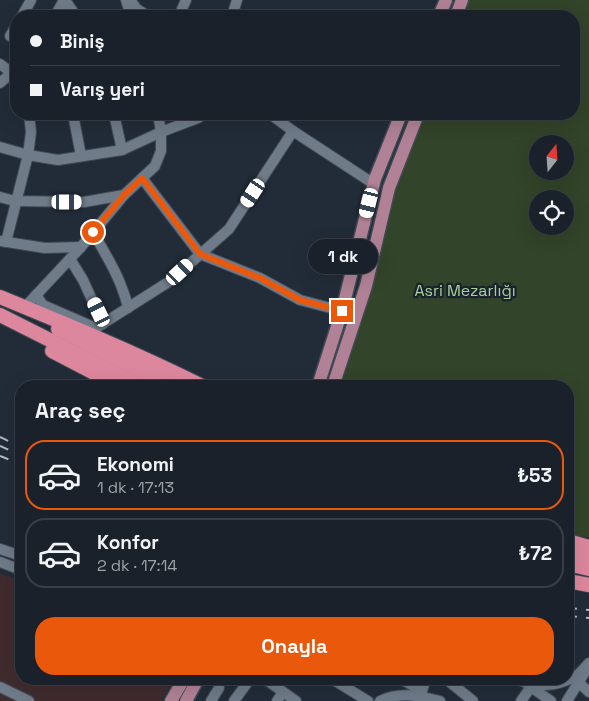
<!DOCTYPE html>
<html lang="tr">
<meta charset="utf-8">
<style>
:root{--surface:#1a212a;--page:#232932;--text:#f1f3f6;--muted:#9fa3a8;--line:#383e47;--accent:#ea580c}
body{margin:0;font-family:"Space Grotesk",sans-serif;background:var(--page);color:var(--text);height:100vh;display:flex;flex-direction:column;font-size:19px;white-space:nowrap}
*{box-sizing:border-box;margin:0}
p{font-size:16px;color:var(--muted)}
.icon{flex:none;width:28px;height:28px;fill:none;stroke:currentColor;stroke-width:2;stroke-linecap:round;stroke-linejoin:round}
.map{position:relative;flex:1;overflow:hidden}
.side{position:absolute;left:15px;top:380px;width:559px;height:305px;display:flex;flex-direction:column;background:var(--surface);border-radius:20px;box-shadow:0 5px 20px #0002,0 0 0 1px var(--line)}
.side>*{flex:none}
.guide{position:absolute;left:10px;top:10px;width:570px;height:110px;border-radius:20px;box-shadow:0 5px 20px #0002,0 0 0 1px var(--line);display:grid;align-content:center;height:110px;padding:0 20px;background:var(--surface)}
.needle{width:32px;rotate:17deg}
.controls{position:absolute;left:529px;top:135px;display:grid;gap:10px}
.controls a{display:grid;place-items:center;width:45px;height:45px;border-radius:50%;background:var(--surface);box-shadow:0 5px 20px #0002,0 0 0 1px var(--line);font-size:25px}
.end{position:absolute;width:22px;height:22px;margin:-11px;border:6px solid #ea580c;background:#fff;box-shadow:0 0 0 2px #fff}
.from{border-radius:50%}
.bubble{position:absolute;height:35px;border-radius:18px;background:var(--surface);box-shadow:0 5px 20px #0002,0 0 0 1px var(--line);font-size:16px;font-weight:800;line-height:35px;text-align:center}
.car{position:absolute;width:15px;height:30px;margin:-15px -8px;border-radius:6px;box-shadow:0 0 4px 1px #0007;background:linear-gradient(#fff 24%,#345 0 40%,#fff 0 76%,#345 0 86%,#fff 0)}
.guide b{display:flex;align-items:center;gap:18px;height:48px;font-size:19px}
.guide b+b{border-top:1px solid var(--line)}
.guide i{width:12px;height:12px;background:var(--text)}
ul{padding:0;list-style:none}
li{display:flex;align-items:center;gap:15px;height:70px;margin:0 10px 8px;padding:0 10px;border:2px solid var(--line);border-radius:20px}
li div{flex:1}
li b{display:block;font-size:19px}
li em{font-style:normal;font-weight:800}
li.current{border-color:var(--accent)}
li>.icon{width:45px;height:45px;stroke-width:1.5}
h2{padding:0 20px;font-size:22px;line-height:60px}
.primary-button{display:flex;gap:10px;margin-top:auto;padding:10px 20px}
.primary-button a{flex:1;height:58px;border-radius:20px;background:var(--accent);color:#fff;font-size:20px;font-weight:800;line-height:58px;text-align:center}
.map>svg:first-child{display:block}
.industrial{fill:#402c2f}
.green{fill:#324429;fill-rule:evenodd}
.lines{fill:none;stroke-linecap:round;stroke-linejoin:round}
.minor-casing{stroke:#414a54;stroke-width:12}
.major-casing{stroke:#414a54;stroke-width:15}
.highway-casing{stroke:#414a54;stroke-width:16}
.minor{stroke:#6f7b89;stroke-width:10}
.major{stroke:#b18296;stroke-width:12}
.highway{stroke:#dd879e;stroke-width:14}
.rail{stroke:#b2bac2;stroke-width:2;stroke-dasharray:9 9;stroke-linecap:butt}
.route{stroke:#ea580c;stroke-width:6}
.labels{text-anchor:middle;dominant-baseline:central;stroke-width:4.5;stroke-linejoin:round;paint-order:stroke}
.park-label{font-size:16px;fill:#abd19a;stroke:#19222d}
</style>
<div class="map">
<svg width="589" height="701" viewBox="0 0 589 701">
<rect width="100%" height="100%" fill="#222c38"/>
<polygon class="industrial" points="0,574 21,580 21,679 174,679 161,701 0,701"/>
<path class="green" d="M466,0H589V538L568,534V386H341L393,184L421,114H574V16H459ZM538,144H565V171H538ZM538,199H565V226H538Z"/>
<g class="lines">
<defs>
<g id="minor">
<polyline points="65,0 76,16"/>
<polyline points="126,0 131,16"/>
<polyline points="130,0 137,9 148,16"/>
<polyline points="22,16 31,0"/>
<polyline points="55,16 64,0"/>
<polyline points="179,16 186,0"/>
<polyline points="232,16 237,0"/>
<polyline points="10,36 16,26"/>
<polyline points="0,64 13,74 16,81"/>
<polyline points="0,83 16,69"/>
<polyline points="73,114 81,156"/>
<polyline points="114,114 122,150"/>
<polyline points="270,114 293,131 374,184"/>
<polyline points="0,147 28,155 58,160 122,150 161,132 198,118 204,114"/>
<polyline points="142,178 200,254 260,278 300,300 342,311"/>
<polyline points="0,197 15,201 84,202 124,195 155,166 161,151 161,132 158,114"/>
<path d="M93,232C107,257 122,280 128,308"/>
<polyline points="0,241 45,248 81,247"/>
<polyline points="6,242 28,155 31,132 29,114"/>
<polyline points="70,259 83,280 103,324"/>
<polyline points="36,295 43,305 96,328 170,281 229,229 293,131"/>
<polyline points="25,307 81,247 124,195"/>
<polyline points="0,549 21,556"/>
<polyline points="0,562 21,570"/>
<polyline points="265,679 296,701"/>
<polyline points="332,679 368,701"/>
<polyline points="401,679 422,691"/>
<polyline points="446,679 473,701"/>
<path d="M518,679C535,689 557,686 574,677C580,674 584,668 589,663"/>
<polyline points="578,682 589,692"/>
<polyline points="528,685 551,701"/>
<polyline points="0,687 29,701"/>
<polyline points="420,697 426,679"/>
<polyline points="211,701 219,688"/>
<polyline points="234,701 250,679"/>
<polyline points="277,701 283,692"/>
<path d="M380,701C400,691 419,696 440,701"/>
<polyline points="521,701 531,687"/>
<polyline points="567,701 585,672"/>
</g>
<g id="major">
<polyline points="439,16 446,0"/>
<polyline points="456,16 462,0"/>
<polyline points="318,386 342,311 375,179 401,114"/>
<polyline points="333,386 366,286 389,188 418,114"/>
<polyline points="171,701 184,679"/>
<polyline points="186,701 198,679"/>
</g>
<g id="highway">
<path d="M0,297C68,325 136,353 202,386"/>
<polyline points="0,315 141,386"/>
<polyline points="58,329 171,386"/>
<polyline points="52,351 119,386"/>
<polyline points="568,541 589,547"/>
<polyline points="568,553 589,557"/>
<polyline points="568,564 589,569"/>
<polyline points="568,581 589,585"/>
</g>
</defs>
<use href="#minor" class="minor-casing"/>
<use href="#major" class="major-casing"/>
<use href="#highway" class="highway-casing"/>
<use href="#minor" class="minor"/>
<use href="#major" class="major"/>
<use href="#highway" class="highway"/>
<g class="rail">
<polyline points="0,437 21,447"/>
<polyline points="0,446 21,455"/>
<polyline points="0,456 21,464"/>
<polyline points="568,608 589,610"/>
<polyline points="568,616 589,618"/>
</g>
</g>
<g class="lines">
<polyline class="route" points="93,232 124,195 142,178 200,254 260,278 300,300 342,311"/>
</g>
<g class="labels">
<g class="park-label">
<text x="465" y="290">Asri Mezarlığı</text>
</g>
</g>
</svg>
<div class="controls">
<a><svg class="needle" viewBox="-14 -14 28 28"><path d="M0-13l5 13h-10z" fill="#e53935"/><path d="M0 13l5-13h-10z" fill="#9fa3a8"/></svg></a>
<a><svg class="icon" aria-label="locate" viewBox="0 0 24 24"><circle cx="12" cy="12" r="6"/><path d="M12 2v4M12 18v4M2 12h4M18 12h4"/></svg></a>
</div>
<i class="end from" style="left:93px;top:232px"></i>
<i class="end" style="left:342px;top:311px"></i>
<div class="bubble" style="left:308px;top:239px;width:70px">1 dk</div>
<i class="car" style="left:253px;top:193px;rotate:213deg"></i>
<i class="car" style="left:67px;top:202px;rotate:90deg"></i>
<i class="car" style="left:369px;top:203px;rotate:194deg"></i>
<i class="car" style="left:180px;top:272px;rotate:47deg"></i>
<i class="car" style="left:99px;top:312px;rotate:334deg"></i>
<div class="guide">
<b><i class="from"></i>Biniş</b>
<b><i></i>Varış yeri</b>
</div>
<section class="side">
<h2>Araç seç</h2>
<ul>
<li class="current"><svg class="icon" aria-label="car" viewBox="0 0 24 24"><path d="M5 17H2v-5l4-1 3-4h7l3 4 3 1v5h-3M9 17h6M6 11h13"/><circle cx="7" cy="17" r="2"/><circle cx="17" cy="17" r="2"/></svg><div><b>Ekonomi</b><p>1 dk · 17:13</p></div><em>₺53</em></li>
<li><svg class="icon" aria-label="car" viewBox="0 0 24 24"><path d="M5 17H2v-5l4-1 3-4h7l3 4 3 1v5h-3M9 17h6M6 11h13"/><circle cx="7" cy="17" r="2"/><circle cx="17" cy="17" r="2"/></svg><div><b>Konfor</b><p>2 dk · 17:14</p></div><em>₺72</em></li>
</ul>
<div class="primary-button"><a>Onayla</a></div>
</section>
</div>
